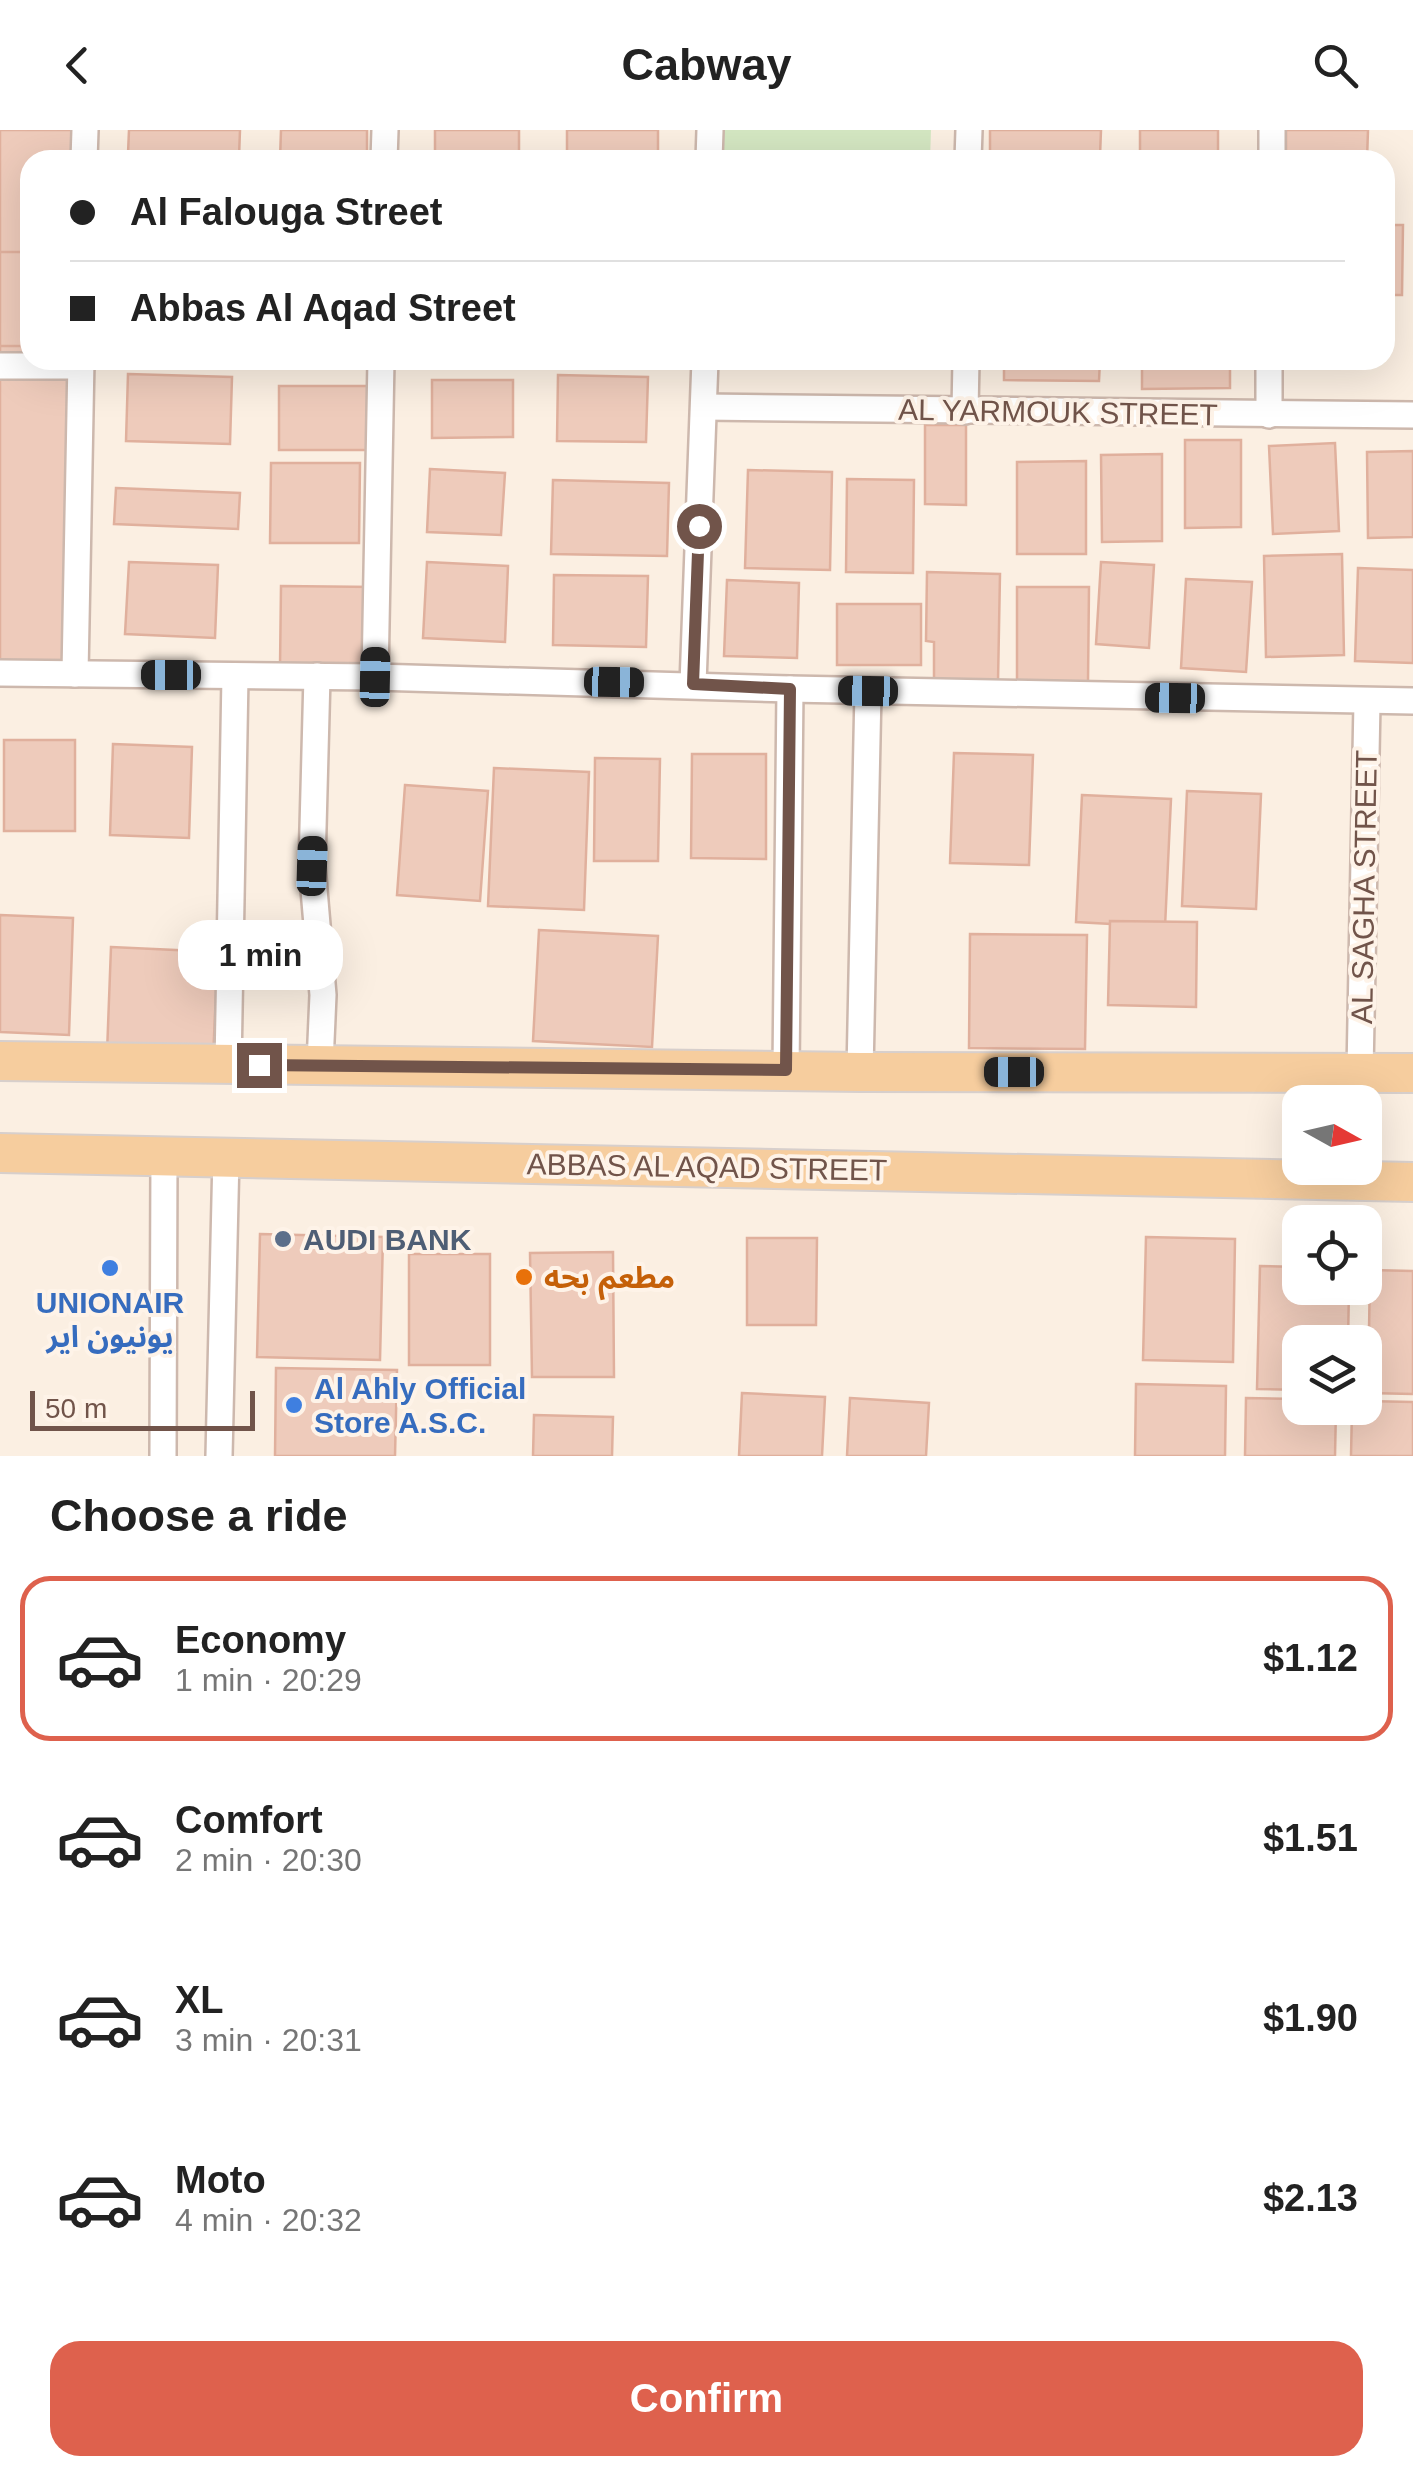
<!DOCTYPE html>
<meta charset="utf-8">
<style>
:root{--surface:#fff;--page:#f2f2f2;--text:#222;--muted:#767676;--line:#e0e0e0;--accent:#de614d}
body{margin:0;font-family:Arial,"Noto Sans Arabic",sans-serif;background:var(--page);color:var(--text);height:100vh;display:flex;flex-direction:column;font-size:38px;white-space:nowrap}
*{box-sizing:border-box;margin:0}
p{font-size:32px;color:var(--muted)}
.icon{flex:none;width:55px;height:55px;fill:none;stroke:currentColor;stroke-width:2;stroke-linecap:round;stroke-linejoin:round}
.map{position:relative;height:1326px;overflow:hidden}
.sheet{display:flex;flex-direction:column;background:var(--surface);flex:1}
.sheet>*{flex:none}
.banner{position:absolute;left:20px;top:20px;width:1375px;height:220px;border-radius:30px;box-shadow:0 10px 40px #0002;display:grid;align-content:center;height:220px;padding:0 50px;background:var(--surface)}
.needle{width:65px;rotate:98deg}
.tools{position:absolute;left:1282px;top:955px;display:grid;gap:20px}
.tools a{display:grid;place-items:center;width:100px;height:100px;border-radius:20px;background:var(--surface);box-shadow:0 10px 40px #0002;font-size:50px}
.scale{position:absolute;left:30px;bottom:25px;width:225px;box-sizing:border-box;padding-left:10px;border:5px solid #71544a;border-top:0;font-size:28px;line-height:35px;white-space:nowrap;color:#71544a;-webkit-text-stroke:8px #fef3e8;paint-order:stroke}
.end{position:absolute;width:45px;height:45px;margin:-22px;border:12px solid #71544a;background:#fff;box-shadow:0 0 0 5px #fff}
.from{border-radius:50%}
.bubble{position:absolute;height:70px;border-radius:30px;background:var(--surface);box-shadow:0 10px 40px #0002;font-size:32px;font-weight:800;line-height:70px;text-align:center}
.car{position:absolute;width:30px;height:60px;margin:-30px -15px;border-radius:12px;box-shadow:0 0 8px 2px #0007;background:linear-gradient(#222 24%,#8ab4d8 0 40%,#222 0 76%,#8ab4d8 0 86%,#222 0)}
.banner b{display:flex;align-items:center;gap:35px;height:95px;font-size:38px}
.banner b+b{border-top:2px solid var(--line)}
.banner i{width:25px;height:25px;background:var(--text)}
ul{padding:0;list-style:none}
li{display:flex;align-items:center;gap:30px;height:165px;margin:0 20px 15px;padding:0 30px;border:5px solid transparent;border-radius:30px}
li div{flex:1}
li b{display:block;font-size:38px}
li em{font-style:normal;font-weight:800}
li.selected{border-color:var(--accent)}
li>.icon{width:90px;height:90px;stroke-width:1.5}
h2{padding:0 50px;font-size:45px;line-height:120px}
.action{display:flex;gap:20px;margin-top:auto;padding:20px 50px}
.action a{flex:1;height:115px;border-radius:30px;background:var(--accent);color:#fff;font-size:40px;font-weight:800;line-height:115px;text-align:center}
header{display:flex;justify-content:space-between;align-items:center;height:130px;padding:0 50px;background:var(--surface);font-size:45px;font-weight:800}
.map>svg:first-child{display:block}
.green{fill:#d4e7c2}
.building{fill:#eecbbb;stroke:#e0b09d;stroke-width:2.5}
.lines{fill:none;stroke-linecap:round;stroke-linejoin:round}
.minor-casing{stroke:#cdb8ad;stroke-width:30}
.primary-casing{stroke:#d7cfcc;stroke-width:42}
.minor{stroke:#fff;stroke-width:25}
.primary{stroke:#f6cd9e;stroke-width:38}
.route{stroke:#71544a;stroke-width:12}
.service-dot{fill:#5c6f8a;stroke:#fef3e8;stroke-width:4}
.shop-dot{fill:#3f7fe0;stroke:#fef3e8;stroke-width:4}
.food-dot{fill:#e8710a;stroke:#fef3e8;stroke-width:4}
.labels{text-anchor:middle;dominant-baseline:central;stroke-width:8;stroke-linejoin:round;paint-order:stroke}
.street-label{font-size:30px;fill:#71544a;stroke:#fef3e8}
.service-label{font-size:30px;font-weight:bold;fill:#4e5e75;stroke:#fef3e8;text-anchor:start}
.food-label{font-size:30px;font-weight:bold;fill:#c56008;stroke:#fef3e8;text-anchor:start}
.shop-label{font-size:30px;font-weight:bold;fill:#366cbe;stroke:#fef3e8}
</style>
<header><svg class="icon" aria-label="back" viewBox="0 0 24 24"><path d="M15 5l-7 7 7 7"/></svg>Cabway<svg class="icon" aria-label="search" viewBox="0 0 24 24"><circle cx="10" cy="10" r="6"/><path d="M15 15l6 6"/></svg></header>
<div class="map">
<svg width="1413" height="1326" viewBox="0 0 1413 1326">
<rect width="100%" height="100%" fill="#fbefe2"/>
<polygon class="green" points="717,0 931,0 930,30 716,30"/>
<g class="building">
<rect x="0" y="0" width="28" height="26"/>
<polygon points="0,0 86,0 85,30 30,30 30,230 81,230 75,544 0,543"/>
<polygon points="0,0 85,0 84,30 30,30 30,230 0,236"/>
<polygon points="0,0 85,0 84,30 30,30 30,230 0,236"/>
<polygon points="129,0 240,0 239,27 128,24"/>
<polygon points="281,0 367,0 367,30 280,30"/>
<polygon points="435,0 519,0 519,25 435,26"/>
<polygon points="567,0 658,0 658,25 567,26"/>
<polygon points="990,0 1101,0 1100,26 990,25"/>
<rect x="1140" y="0" width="78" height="30"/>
<polygon points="1286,0 1368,0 1367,30 1286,30"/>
<polygon points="1385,95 1403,95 1402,165 1385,165"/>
<rect x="0" y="122" width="30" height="94"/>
<polygon points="112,230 232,230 232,237 111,233"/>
<polygon points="1004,230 1100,230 1099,251 1004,250"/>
<polygon points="1142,230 1230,230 1230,258 1142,259"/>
<polygon points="128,244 232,247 230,314 126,311"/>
<polygon points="558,245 648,247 646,312 557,311"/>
<polygon points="432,250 513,250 513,307 432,308"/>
<rect x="279" y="256" width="91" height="64"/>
<polygon points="925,295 966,295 966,375 925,374"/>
<polygon points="1185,310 1241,310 1241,397 1185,398"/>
<polygon points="1335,313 1339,401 1273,404 1269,316"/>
<polygon points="1413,321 1413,407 1368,408 1367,322"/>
<polygon points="1162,324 1162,411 1102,412 1101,325"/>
<polygon points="1086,331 1086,424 1017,424 1017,332"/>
<polygon points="271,333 360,333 359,413 270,413"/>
<polygon points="430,339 505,343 501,405 427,402"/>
<polygon points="748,340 832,342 830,440 745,438"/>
<polygon points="847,349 914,350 913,443 846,442"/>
<polygon points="553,350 669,353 667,426 551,424"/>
<polygon points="116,358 240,363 238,399 114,394"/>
<polygon points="1342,424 1344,525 1266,527 1264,426"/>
<polygon points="129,432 218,435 215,508 125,504"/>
<polygon points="427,432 508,436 505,512 423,508"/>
<polygon points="1101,432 1154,435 1149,518 1096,514"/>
<polygon points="1358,438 1413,440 1413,533 1355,531"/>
<polygon points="927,442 1000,444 998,552 934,551 934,512 926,511"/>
<polygon points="554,445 648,446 646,517 553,515"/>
<polygon points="1186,449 1252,452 1246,542 1181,538"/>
<polygon points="727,450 799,453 797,528 724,526"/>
<polygon points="281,456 376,457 375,537 280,536"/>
<polygon points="1017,457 1089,457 1088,552 1017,551"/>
<rect x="837" y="474" width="84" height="61"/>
<rect x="4" y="610" width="71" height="91"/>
<polygon points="113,614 192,617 189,708 110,705"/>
<polygon points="954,623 1033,625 1029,735 950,733"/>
<polygon points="692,624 766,624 766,729 691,728"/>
<polygon points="595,628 660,629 658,731 594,731"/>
<polygon points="494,638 589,642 584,780 488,776"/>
<polygon points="405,655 488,661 480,771 397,765"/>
<polygon points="1187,661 1261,664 1256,779 1182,776"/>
<polygon points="1082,665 1171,669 1165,797 1076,792"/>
<polygon points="0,785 73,788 69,905 0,902"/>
<polygon points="1110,791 1197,792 1196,877 1108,875"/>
<polygon points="539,800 658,806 652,917 533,911"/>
<polygon points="970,804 1087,805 1085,919 969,918"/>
<polygon points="111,817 218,822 213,928 107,923"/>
<polygon points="260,1104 383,1107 380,1230 257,1227"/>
<polygon points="1146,1107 1235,1109 1233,1232 1143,1230"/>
<polygon points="747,1108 817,1108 816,1195 747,1195"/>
<polygon points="613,1122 614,1247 532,1247 530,1123"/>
<rect x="409" y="1124" width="81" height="111"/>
<polygon points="1260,1136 1300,1137 1300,1158 1349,1158 1348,1212 1300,1212 1300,1260 1257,1259"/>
<polygon points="1370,1140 1413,1141 1413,1264 1368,1263"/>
<polygon points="276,1238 397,1240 395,1326 275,1326"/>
<polygon points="1136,1254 1226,1256 1225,1326 1135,1326"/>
<polygon points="742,1263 825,1267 822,1326 739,1326"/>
<polygon points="850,1268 929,1273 926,1326 847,1326"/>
<polygon points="1246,1268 1300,1269 1300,1278 1336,1278 1335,1326 1245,1326"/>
<polygon points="1365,1271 1413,1272 1413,1326 1351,1326 1352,1278 1365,1278"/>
<polygon points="534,1285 613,1287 612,1326 533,1326"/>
</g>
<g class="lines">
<defs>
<g id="minor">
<polyline points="84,30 85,0"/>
<polyline points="384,30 385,0"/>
<polyline points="709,30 710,0"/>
<polyline points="968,30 969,0"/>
<polyline points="1272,30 1272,0"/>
<polyline points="0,236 81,236"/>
<polyline points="704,277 1413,285"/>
<polyline points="965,281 966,230"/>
<polyline points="1269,285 1269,230"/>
<polyline points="0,543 375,547 790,559 1413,571"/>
<polyline points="75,544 81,230"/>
<polyline points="317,546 312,736 323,865 320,934"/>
<polyline points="375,547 381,230"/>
<polyline points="693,554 705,230"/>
<polyline points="228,936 235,546"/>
<polyline points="786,940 790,559"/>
<polyline points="860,942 868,561"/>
<polyline points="1360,942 1367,572"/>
<polyline points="163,1326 164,1025"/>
<polyline points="219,1326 226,1026"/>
</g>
<g id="primary">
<polyline points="0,931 860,942 1413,943"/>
<polyline points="0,1023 1413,1052"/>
</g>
</defs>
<use href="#minor" class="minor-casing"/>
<use href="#primary" class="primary-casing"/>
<use href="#minor" class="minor"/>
<use href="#primary" class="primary"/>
</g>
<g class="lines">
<polyline class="route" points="259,935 786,940 790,559 693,554 699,396"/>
</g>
<circle class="service-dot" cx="283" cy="1109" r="10"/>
<g class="shop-dot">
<circle cx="110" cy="1138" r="10"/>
<circle cx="294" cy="1275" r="10"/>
</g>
<circle class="food-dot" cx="524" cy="1147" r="10"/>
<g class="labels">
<g class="street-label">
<text transform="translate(1058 282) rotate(1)">AL YARMOUK STREET</text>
<text transform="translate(1364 757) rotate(-89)">AL SAGHA STREET</text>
<text transform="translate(707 1037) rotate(1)">ABBAS AL AQAD STREET</text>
</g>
<g class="service-label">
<text x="303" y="1109">AUDI BANK</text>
</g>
<g class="food-label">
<text x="544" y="1147">مطعم بحه</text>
</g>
<g class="shop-label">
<text x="110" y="1172">UNIONAIR<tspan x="110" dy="34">يونيون اير</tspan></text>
<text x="314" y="1258" text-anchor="start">Al Ahly Official<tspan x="314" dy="34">Store A.S.C.</tspan></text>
</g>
</g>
</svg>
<div class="tools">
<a><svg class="needle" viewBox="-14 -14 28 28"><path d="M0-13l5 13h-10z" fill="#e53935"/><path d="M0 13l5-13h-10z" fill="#767676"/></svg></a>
<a><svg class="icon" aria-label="locate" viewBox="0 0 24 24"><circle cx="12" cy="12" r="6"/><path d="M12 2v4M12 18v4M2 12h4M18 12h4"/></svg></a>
<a><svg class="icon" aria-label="layers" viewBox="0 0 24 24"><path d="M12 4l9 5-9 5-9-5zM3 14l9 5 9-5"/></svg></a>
</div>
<div class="scale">50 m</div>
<i class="end from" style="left:699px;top:396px"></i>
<i class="end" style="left:259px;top:935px"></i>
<div class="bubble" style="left:178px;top:790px;width:165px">1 min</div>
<i class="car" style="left:171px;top:545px;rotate:270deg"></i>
<i class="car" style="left:375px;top:547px;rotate:1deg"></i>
<i class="car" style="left:614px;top:552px;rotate:91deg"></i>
<i class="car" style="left:868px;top:561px;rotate:271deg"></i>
<i class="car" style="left:1175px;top:568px;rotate:271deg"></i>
<i class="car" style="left:312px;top:736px;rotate:2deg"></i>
<i class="car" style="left:1014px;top:942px;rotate:270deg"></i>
<div class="banner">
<b><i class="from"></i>Al Falouga Street</b>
<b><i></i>Abbas Al Aqad Street</b>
</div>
</div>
<section class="sheet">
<h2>Choose a ride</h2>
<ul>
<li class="selected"><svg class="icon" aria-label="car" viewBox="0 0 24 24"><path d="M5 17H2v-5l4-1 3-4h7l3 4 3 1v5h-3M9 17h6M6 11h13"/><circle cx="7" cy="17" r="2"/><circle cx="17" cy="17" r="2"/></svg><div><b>Economy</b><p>1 min · 20:29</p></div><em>$1.12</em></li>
<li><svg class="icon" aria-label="car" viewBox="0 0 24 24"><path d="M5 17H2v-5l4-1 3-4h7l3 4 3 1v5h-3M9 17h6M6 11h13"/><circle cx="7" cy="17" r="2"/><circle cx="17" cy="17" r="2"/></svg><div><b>Comfort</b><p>2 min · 20:30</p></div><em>$1.51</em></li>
<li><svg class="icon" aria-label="car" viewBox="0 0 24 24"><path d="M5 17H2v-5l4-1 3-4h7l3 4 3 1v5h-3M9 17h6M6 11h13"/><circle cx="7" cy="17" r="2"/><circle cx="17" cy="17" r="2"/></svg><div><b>XL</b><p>3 min · 20:31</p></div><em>$1.90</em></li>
<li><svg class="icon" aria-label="car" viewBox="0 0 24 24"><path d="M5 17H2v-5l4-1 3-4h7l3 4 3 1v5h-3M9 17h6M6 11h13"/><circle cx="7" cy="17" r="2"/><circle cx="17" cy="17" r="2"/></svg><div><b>Moto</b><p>4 min · 20:32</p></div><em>$2.13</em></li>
</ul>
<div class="action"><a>Confirm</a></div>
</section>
